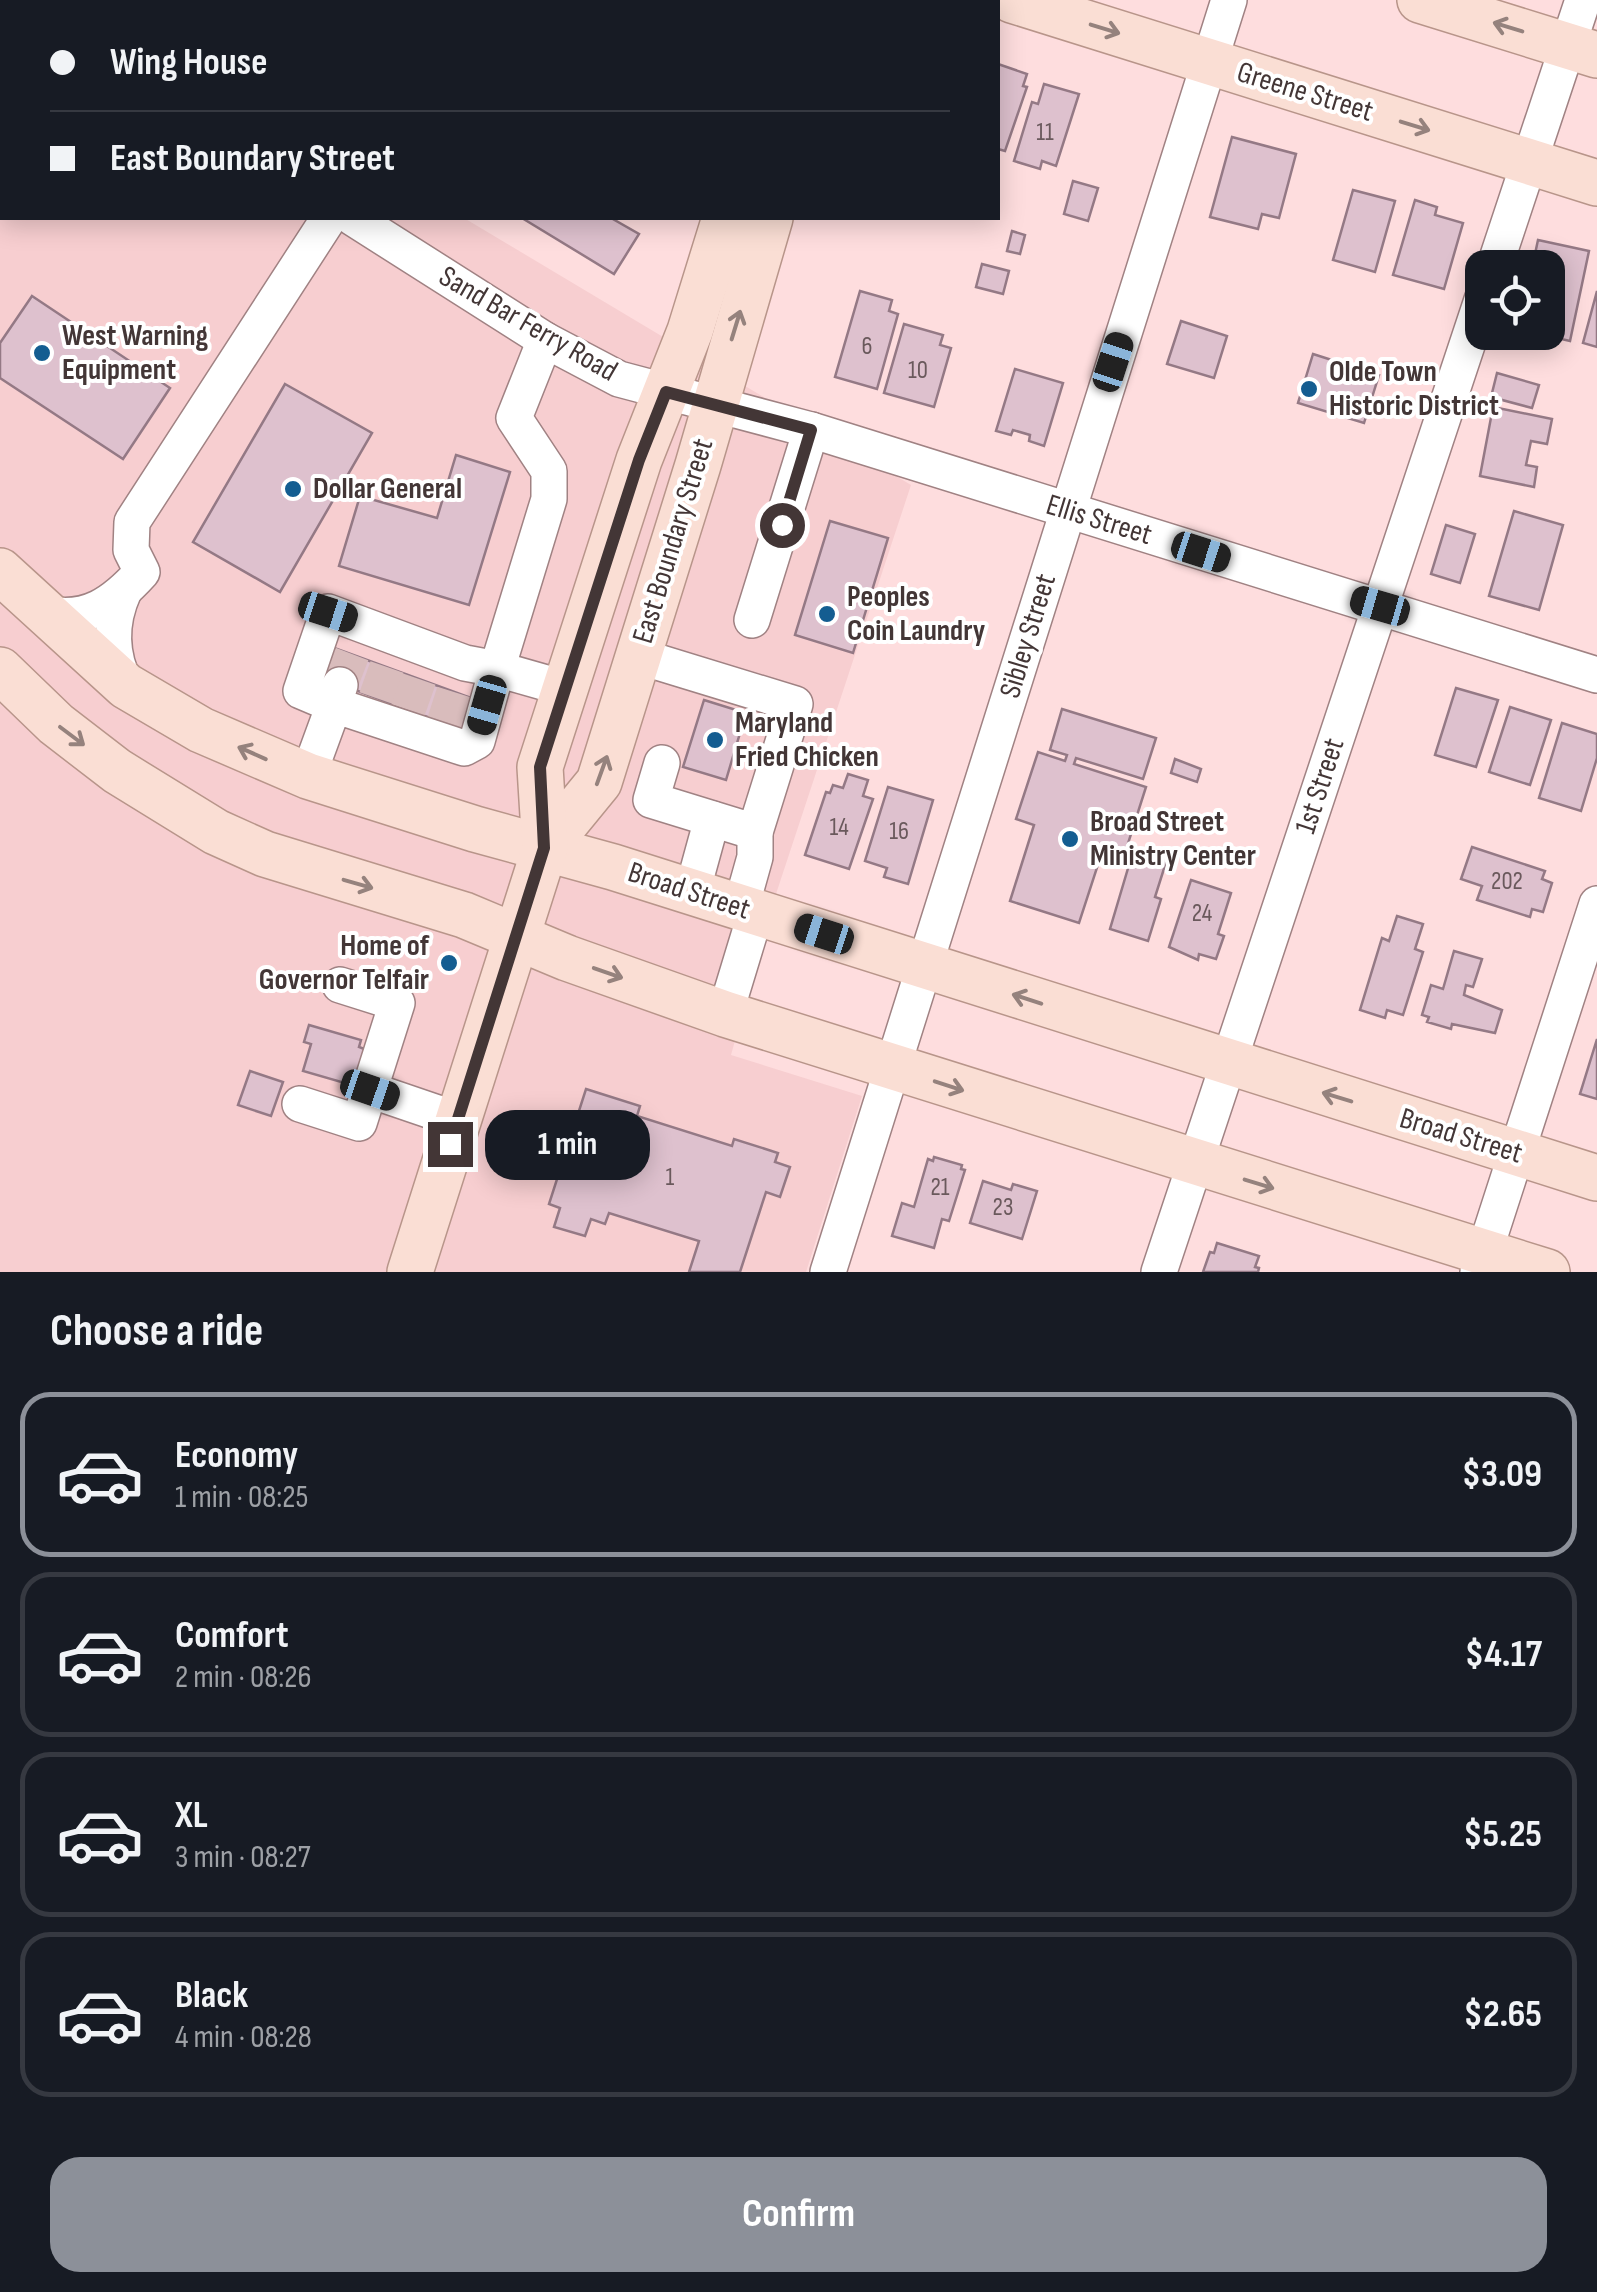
<!DOCTYPE html>
<meta charset="utf-8">
<style>
:root{--surface:#171b24;--page:#20242c;--text:#f1f3f6;--muted:#9ea1a6;--line:#363941;--accent:#8c9099}
body{margin:0;font-family:"Sofia Sans Condensed",sans-serif;background:var(--page);color:var(--text);height:100vh;display:flex;flex-direction:column;font-size:38px;white-space:nowrap}
*{box-sizing:border-box;margin:0}
p{font-size:32px;color:var(--muted)}
.icon{flex:none;width:55px;height:55px;fill:none;stroke:currentColor;stroke-width:2;stroke-linecap:round;stroke-linejoin:round}
.map{position:relative;height:1272px;overflow:hidden}
.drawer{display:flex;flex-direction:column;background:var(--surface);flex:1}
.drawer>*{flex:none}
.hud{position:absolute;left:0px;top:0px;width:1000px;height:220px;box-shadow:0 5px 25px #0003;display:grid;align-content:center;height:220px;padding:0 50px;background:var(--surface)}
.fabs{position:absolute;left:1465px;top:250px;display:grid;gap:20px}
.fabs a{display:grid;place-items:center;width:100px;height:100px;border-radius:20px;background:var(--surface);box-shadow:0 5px 25px #0003;font-size:50px}
.end{position:absolute;width:45px;height:45px;margin:-22px;border:12px solid #433636;background:#fff;box-shadow:0 0 0 5px #fff}
.from{border-radius:50%}
.bubble{position:absolute;height:70px;border-radius:30px;background:var(--surface);box-shadow:0 5px 25px #0003;font-size:32px;font-weight:700;line-height:70px;text-align:center}
.car{position:absolute;width:30px;height:60px;margin:-30px -15px;border-radius:12px;box-shadow:0 0 8px 2px #0007;background:linear-gradient(#222 24%,#8ab4d8 0 40%,#222 0 76%,#8ab4d8 0 86%,#222 0)}
.hud b{display:flex;align-items:center;gap:35px;height:95px;font-size:38px}
.hud b+b{border-top:2px solid var(--line)}
.hud i{width:25px;height:25px;background:var(--text)}
ul{padding:0;list-style:none}
li{display:flex;align-items:center;gap:30px;height:165px;margin:0 20px 15px;padding:0 30px;border:5px solid var(--line);border-radius:30px}
li div{flex:1}
li b{display:block;font-size:38px}
li em{font-style:normal;font-weight:700}
li.active{border-color:var(--accent)}
li>.icon{width:90px;height:90px;stroke-width:1.5}
h2{padding:0 50px;font-size:45px;line-height:120px}
.primary-button{display:flex;gap:20px;margin-top:auto;padding:20px 50px}
.primary-button a{flex:1;height:115px;border-radius:30px;background:var(--accent);color:#fff;font-size:40px;font-weight:700;line-height:115px;text-align:center}
.map>svg:first-child{display:block}
.built{fill:#f7ced0}
.building{fill:#dec1ce;stroke:#947985;stroke-width:2.5}
.lines{fill:none;stroke-linecap:round;stroke-linejoin:round}
.minor-tunnel{stroke:#d9bcbc;stroke-width:35;stroke-dasharray:35 18;stroke-linecap:butt}
.minor-casing{stroke:#a08283;stroke-width:38}
.major-casing{stroke:#b8958a;stroke-width:48}
.minor{stroke:#fff;stroke-width:35}
.major{stroke:#faded4;stroke-width:45}
.oneway{stroke:#95827d}
.route{stroke:#433636;stroke-width:12}
.poi-dot{fill:#145d91;stroke:#fff;stroke-width:4}
.labels{text-anchor:middle;dominant-baseline:central;stroke-width:8;stroke-linejoin:round;paint-order:stroke}
.number-label{font-size:25px;fill:#6a595c}
.street-label{font-size:30px;fill:#433636;stroke:#fff}
.poi-label{font-size:30px;font-weight:bold;fill:#433636;stroke:#fff;text-anchor:start}
</style>
<div class="map">
<svg width="1597" height="1272" viewBox="0 0 1597 1272">
<rect width="100%" height="100%" fill="#feddde"/>
<polygon class="built" points="0,0 104,2 2,2 2,218 464,218 911,485 776,894 731,1055 862,1096 806,1272 0,1272"/>
<g class="building">
<polygon points="998,64 1027,74 1023,86 1027,87 1005,151 998,149"/>
<polygon points="1044,84 1079,94 1056,166 1042,161 1040,169 1014,161 1032,102 1038,104"/>
<polygon points="1232,137 1296,154 1279,218 1262,214 1258,229 1210,217"/>
<polygon points="1073,181 1098,188 1088,221 1064,214"/>
<polygon points="1353,190 1395,201 1375,272 1333,260"/>
<polygon points="1415,200 1437,207 1435,215 1463,223 1444,289 1393,275"/>
<polygon points="522,218 611,218 639,234 614,274"/>
<polygon points="1012,231 1025,235 1020,254 1007,251"/>
<polygon points="1538,240 1589,251 1570,341 1531,332 1548,332 1548,268 1532,268"/>
<polygon points="982,264 1009,271 1003,294 976,287"/>
<polygon points="860,291 892,300 889,311 898,314 877,389 835,377"/>
<polygon points="1597,291 1597,347 1583,343"/>
<polygon points="32,296 170,388 123,459 0,378 0,343"/>
<polygon points="1181,321 1227,336 1214,378 1167,364"/>
<polygon points="904,324 943,335 940,345 951,348 934,407 884,393"/>
<polygon points="1313,354 1379,375 1364,423 1298,403"/>
<polygon points="1015,369 1063,383 1044,446 1029,441 1030,435 1013,430 1011,435 996,431"/>
<polygon points="1497,373 1539,385 1532,408 1491,397"/>
<polygon points="285,384 372,433 280,592 193,542"/>
<polygon points="1493,407 1552,419 1547,444 1531,441 1526,465 1537,467 1534,487 1480,476"/>
<polygon points="456,455 510,472 469,605 339,566 360,496 437,518"/>
<polygon points="1514,511 1563,525 1539,610 1489,596"/>
<polygon points="830,521 888,538 853,653 795,635"/>
<polygon points="1446,525 1475,534 1460,583 1431,574"/>
<polygon points="326,645 482,702 470,733 315,675"/>
<polygon points="1456,688 1498,700 1476,767 1435,755"/>
<polygon points="704,700 746,713 726,780 683,767"/>
<polygon points="1510,707 1551,720 1530,785 1489,772"/>
<polygon points="1062,709 1156,738 1143,779 1076,758 1074,764 1146,787 1125,853 1104,846 1079,923 1010,901 1034,825 1016,819 1038,752 1065,761 1067,755 1050,750"/>
<polygon points="1562,723 1597,734 1597,758 1581,811 1539,798"/>
<polygon points="1175,759 1201,769 1197,782 1171,773"/>
<polygon points="848,774 868,780 863,796 873,799 849,869 805,855 826,792 830,793 833,785 843,788"/>
<polygon points="888,787 933,800 908,884 884,877 887,868 865,861"/>
<polygon points="1472,847 1545,871 1542,879 1552,883 1543,912 1532,909 1530,917 1477,900 1482,886 1461,879"/>
<polygon points="1142,849 1168,856 1155,897 1161,899 1148,941 1110,929 1129,865 1136,867"/>
<polygon points="1191,880 1231,893 1218,934 1224,936 1216,959 1199,954 1198,960 1169,947"/>
<polygon points="1397,916 1423,924 1415,949 1423,952 1403,1015 1387,1010 1385,1018 1360,1010 1382,938 1389,941"/>
<polygon points="1454,951 1482,959 1473,987 1466,985 1464,995 1502,1010 1495,1033 1452,1024 1451,1029 1427,1022 1429,1017 1422,1015 1431,985 1443,989"/>
<polygon points="309,1025 361,1040 359,1047 367,1050 359,1080 349,1078 348,1084 303,1071 311,1044 304,1042"/>
<polygon points="1597,1039 1597,1099 1580,1094"/>
<polygon points="250,1071 283,1082 271,1116 238,1105"/>
<polygon points="586,1089 640,1106 637,1116 732,1146 734,1139 778,1153 775,1162 790,1167 780,1197 766,1192 740,1272 689,1272 699,1241 609,1213 605,1224 591,1219 585,1236 554,1227 560,1208 549,1204"/>
<polygon points="934,1157 962,1165 961,1169 965,1170 949,1221 942,1219 934,1248 892,1236 902,1203 914,1207 928,1159 933,1161"/>
<polygon points="983,1181 1011,1190 1013,1184 1037,1191 1022,1239 970,1223"/>
<polygon points="1217,1243 1259,1256 1255,1267 1259,1268 1258,1272 1203,1272 1210,1252 1214,1253"/>
</g>
<g class="lines">
<g class="minor-tunnel">
<polyline points="340,685 352,654"/>
<polyline points="376,698 387,667"/>
<polyline points="408,710 419,679"/>
<polyline points="444,723 454,692"/>
</g>
<defs>
<g id="minor">
<polyline points="45,0 49,2"/>
<polyline points="0,164 2,163"/>
<polyline points="353,218 545,340 619,379 811,430 1597,675"/>
<polyline points="1494,268 1583,0"/>
<polyline points="545,340 514,418 549,471 549,499 497,669 564,688"/>
<path d="M124,591C109,624 110,655 126,686"/>
<path d="M44,613C87,623 114,603 142,572L131,550L132,522L329,218"/>
<polyline points="752,620 811,430"/>
<polyline points="638,656 795,704 755,832 651,800 662,763"/>
<polyline points="308,776 334,705 464,748 477,741 497,669 465,663 328,612 301,691 334,705 340,685"/>
<polyline points="692,892 712,819"/>
<polyline points="741,907 755,857 755,832"/>
<polyline points="725,1014 756,912"/>
<polyline points="370,1090 458,1120"/>
<polyline points="300,1104 359,1123 397,1003 340,985"/>
<polyline points="828,1272 1229,0"/>
<polyline points="1159,1272 1482,300"/>
<polyline points="1478,1272 1597,904"/>
</g>
<g id="major">
<polyline points="831,0 831,2"/>
<polyline points="1012,0 1597,183"/>
<polyline points="1420,0 1597,55"/>
<polyline points="792,2 793,0"/>
<polyline points="0,571 126,686 201,730 308,776 475,829 613,867 1597,1178"/>
<polyline points="0,670 56,724 117,771 216,832 265,854 464,915 567,958 725,1014 1547,1272"/>
<polyline points="545,848 599,782 698,465 770,218"/>
<polyline points="410,1272 545,848 540,767 639,460 690,331 725,218"/>
</g>
</defs>
<use href="#minor" class="minor-casing"/>
<use href="#major" class="major-casing"/>
<use href="#minor" class="minor"/>
<use href="#major" class="major"/>
</g>
<defs><path id="oneway-shaft" d="M-6 0H5M1.5-3L5.5 0L1.5 3" fill="none" stroke-width="1.6" stroke-linecap="round" stroke-linejoin="round" transform="scale(2.5)"/></defs>
<g class="oneway">
<use href="#oneway-shaft" transform="translate(1508 27) rotate(-163)"/>
<use href="#oneway-shaft" transform="translate(1105 29) rotate(17)"/>
<use href="#oneway-shaft" transform="translate(1415 126) rotate(17)"/>
<use href="#oneway-shaft" transform="translate(736 325) rotate(-73)"/>
<use href="#oneway-shaft" transform="translate(72 736) rotate(37)"/>
<use href="#oneway-shaft" transform="translate(252 753) rotate(-156)"/>
<use href="#oneway-shaft" transform="translate(602 770) rotate(-70)"/>
<use href="#oneway-shaft" transform="translate(358 884) rotate(16)"/>
<use href="#oneway-shaft" transform="translate(608 973) rotate(19)"/>
<use href="#oneway-shaft" transform="translate(1027 999) rotate(-162)"/>
<use href="#oneway-shaft" transform="translate(949 1086) rotate(18)"/>
<use href="#oneway-shaft" transform="translate(1337 1097) rotate(-163)"/>
<use href="#oneway-shaft" transform="translate(1259 1184) rotate(17)"/>
</g>
<g class="lines">
<polyline class="route" points="450,1144 544,848 540,767 639,460 666,392 811,430 782,525"/>
</g>
<g class="poi-dot">
<circle cx="42" cy="353" r="10"/>
<circle cx="1309" cy="389" r="10"/>
<circle cx="293" cy="489" r="10"/>
<circle cx="827" cy="614" r="10"/>
<circle cx="715" cy="740" r="10"/>
<circle cx="1070" cy="839" r="10"/>
<circle cx="449" cy="963" r="10"/>
</g>
<g class="labels">
<g class="number-label">
<text x="1045" y="132">11</text>
<text x="867" y="346">6</text>
<text x="918" y="370">10</text>
<text x="839" y="827">14</text>
<text x="899" y="831">16</text>
<text x="1507" y="881">202</text>
<text x="1202" y="913">24</text>
<text x="670" y="1177">1</text>
<text x="940" y="1187">21</text>
<text x="1003" y="1207">23</text>
</g>
<g class="street-label">
<text transform="translate(1305 92) rotate(17)">Greene Street</text>
<text transform="translate(528 324) rotate(30)">Sand Bar Ferry Road</text>
<text transform="translate(1099 520) rotate(17)">Ellis Street</text>
<text transform="translate(673 541) rotate(-73)">East Boundary Street</text>
<text transform="translate(1028 636) rotate(-73)">Sibley Street</text>
<text transform="translate(1320 786) rotate(-72)">1st Street</text>
<text transform="translate(689 891) rotate(18)">Broad Street</text>
<text transform="translate(1461 1136) rotate(17)">Broad Street</text>
</g>
<g class="poi-label">
<text x="62" y="336">West Warning<tspan x="62" dy="34">Equipment</tspan></text>
<text x="1329" y="372">Olde Town<tspan x="1329" dy="34">Historic District</tspan></text>
<text x="313" y="489">Dollar General</text>
<text x="847" y="597">Peoples<tspan x="847" dy="34">Coin Laundry</tspan></text>
<text x="735" y="723">Maryland<tspan x="735" dy="34">Fried Chicken</tspan></text>
<text x="1090" y="822">Broad Street<tspan x="1090" dy="34">Ministry Center</tspan></text>
<text x="429" y="946" text-anchor="end">Home of<tspan x="429" dy="34">Governor Telfair</tspan></text>
</g>
</g>
</svg>
<div class="fabs">
<a><svg class="icon" aria-label="locate" viewBox="0 0 24 24"><circle cx="12" cy="12" r="6"/><path d="M12 2v4M12 18v4M2 12h4M18 12h4"/></svg></a>
</div>
<i class="end from" style="left:782px;top:525px"></i>
<i class="end" style="left:450px;top:1144px"></i>
<div class="bubble" style="left:485px;top:1110px;width:165px">1 min</div>
<i class="car" style="left:1113px;top:362px;rotate:18deg"></i>
<i class="car" style="left:1201px;top:552px;rotate:108deg"></i>
<i class="car" style="left:1380px;top:606px;rotate:286deg"></i>
<i class="car" style="left:328px;top:612px;rotate:108deg"></i>
<i class="car" style="left:487px;top:705px;rotate:196deg"></i>
<i class="car" style="left:824px;top:934px;rotate:288deg"></i>
<i class="car" style="left:370px;top:1090px;rotate:109deg"></i>
<div class="hud">
<b><i class="from"></i>Wing House</b>
<b><i></i>East Boundary Street</b>
</div>
</div>
<section class="drawer">
<h2>Choose a ride</h2>
<ul>
<li class="active"><svg class="icon" aria-label="car" viewBox="0 0 24 24"><path d="M5 17H2v-5l4-1 3-4h7l3 4 3 1v5h-3M9 17h6M6 11h13"/><circle cx="7" cy="17" r="2"/><circle cx="17" cy="17" r="2"/></svg><div><b>Economy</b><p>1 min · 08:25</p></div><em>$3.09</em></li>
<li><svg class="icon" aria-label="car" viewBox="0 0 24 24"><path d="M5 17H2v-5l4-1 3-4h7l3 4 3 1v5h-3M9 17h6M6 11h13"/><circle cx="7" cy="17" r="2"/><circle cx="17" cy="17" r="2"/></svg><div><b>Comfort</b><p>2 min · 08:26</p></div><em>$4.17</em></li>
<li><svg class="icon" aria-label="car" viewBox="0 0 24 24"><path d="M5 17H2v-5l4-1 3-4h7l3 4 3 1v5h-3M9 17h6M6 11h13"/><circle cx="7" cy="17" r="2"/><circle cx="17" cy="17" r="2"/></svg><div><b>XL</b><p>3 min · 08:27</p></div><em>$5.25</em></li>
<li><svg class="icon" aria-label="car" viewBox="0 0 24 24"><path d="M5 17H2v-5l4-1 3-4h7l3 4 3 1v5h-3M9 17h6M6 11h13"/><circle cx="7" cy="17" r="2"/><circle cx="17" cy="17" r="2"/></svg><div><b>Black</b><p>4 min · 08:28</p></div><em>$2.65</em></li>
</ul>
<div class="primary-button"><a>Confirm</a></div>
</section>
